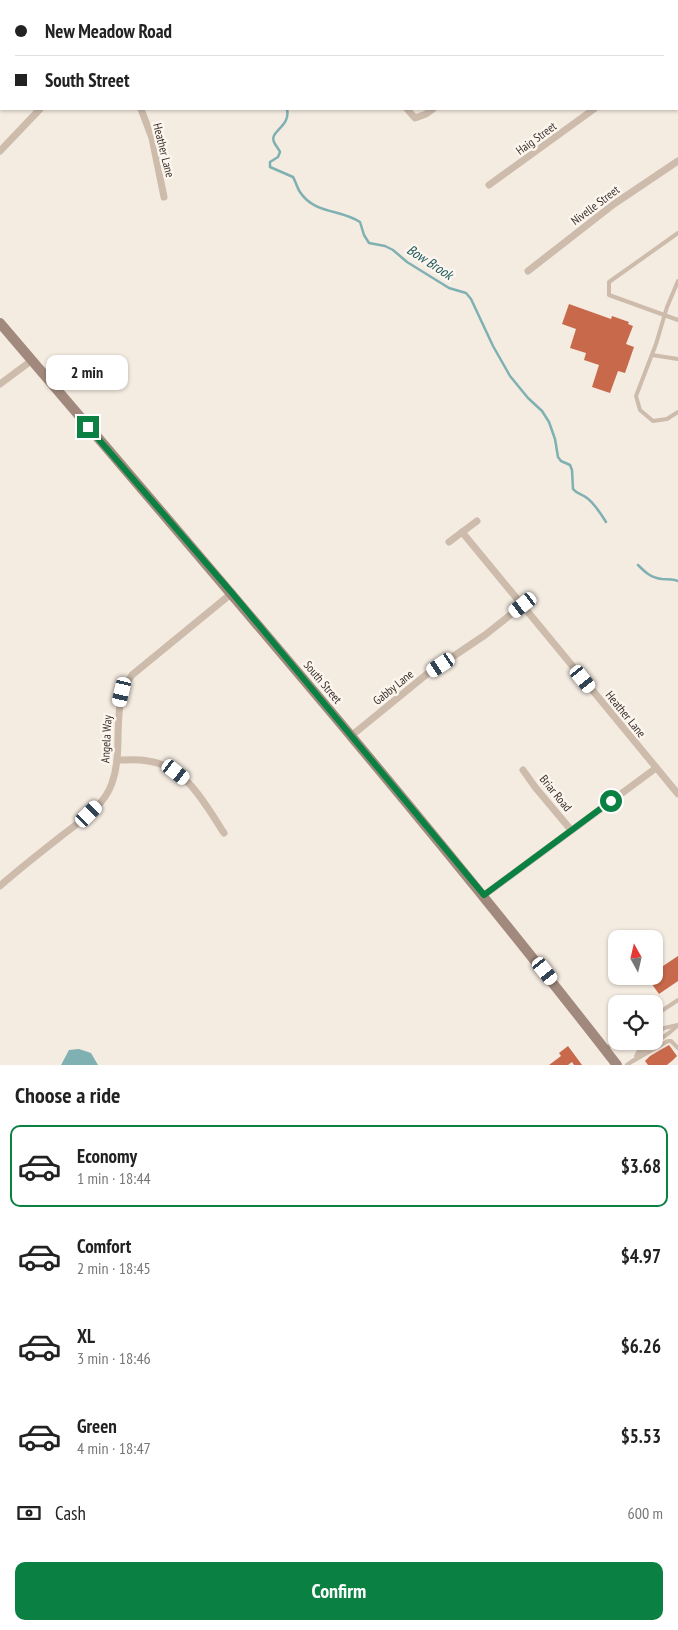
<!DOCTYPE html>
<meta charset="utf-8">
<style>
:root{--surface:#fff;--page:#f2f2f2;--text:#222;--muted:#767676;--line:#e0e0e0;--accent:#0b8043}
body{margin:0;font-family:"PT Sans Narrow",sans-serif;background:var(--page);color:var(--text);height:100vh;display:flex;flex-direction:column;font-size:19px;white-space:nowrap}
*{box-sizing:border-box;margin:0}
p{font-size:16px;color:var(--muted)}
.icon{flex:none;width:28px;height:28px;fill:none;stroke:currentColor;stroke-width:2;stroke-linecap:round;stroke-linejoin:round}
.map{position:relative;height:1065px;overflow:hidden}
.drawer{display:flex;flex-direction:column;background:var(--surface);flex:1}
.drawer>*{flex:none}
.banner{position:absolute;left:0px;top:0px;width:679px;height:110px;box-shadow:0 1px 4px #0004;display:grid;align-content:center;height:110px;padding:0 15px;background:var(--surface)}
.needle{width:32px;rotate:352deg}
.fabs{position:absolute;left:608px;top:930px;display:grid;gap:10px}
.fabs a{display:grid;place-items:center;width:55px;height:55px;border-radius:10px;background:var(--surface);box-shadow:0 1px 4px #0004;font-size:25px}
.end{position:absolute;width:22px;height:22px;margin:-11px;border:6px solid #0b8043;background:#fff;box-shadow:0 0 0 2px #fff}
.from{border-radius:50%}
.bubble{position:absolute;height:35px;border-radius:10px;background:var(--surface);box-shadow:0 1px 4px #0004;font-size:16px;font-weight:700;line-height:35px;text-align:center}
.car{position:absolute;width:15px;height:30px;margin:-15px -8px;border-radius:6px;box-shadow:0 0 4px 1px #0007;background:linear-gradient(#fff 24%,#345 0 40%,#fff 0 76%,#345 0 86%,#fff 0)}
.banner b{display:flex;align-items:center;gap:18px;height:48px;font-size:19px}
.banner b+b{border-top:1px solid var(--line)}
.banner i{width:12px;height:12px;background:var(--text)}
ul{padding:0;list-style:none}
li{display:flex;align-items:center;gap:15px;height:82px;margin:0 10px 8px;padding:0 5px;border:2px solid transparent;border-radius:10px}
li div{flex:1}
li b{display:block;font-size:19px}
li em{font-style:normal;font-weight:700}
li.active{border-color:var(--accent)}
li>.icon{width:45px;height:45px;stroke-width:1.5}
h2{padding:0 15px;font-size:22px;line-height:60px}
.pay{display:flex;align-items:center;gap:12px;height:55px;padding:0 15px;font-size:19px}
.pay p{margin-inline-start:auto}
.action{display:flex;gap:10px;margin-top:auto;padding:10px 15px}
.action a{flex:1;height:58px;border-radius:10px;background:var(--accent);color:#fff;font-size:20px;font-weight:700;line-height:58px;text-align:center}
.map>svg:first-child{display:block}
.water{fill:#7fb0b2}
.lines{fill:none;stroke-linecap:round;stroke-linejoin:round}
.stream{stroke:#7fb0b2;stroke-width:2.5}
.building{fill:#c8694b}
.service{stroke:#cdbbac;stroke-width:4}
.minor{stroke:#cdbbac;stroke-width:7}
.secondary{stroke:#a18a7d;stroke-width:10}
.route{stroke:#0b8043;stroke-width:6}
.labels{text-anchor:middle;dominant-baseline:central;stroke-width:5;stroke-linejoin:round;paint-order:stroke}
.street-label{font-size:12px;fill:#3b302b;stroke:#fbf5ee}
.water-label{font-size:14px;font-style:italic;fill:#1f5a5e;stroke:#fbf5ee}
</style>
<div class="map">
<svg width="678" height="1065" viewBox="0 0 678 1065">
<rect width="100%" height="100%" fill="#f4ebe1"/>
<polygon class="water" points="79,1049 91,1053 98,1065 61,1065 69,1050"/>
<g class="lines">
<g class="stream">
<polyline points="238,0 239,1"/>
<path d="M287,109C291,127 269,131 274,142C275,145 279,149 280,152L278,157L270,162V167L293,177C296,182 297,188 300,192C314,214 341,209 360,222L364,235L369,243L385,246L393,250L407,262L449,288L466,293L471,299L493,346L510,376L528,398L542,411L549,422L555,439L558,457L561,461L570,465L572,470L573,489C577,494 582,494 587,498C595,504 601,514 606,522"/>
<path d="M638,565C645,572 651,578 662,579C668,579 673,579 678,581"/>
</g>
</g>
<g class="building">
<polygon points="569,304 611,319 612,316 629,322 628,324 633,326 626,344 634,347 625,373 618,371 610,393 592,387 599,365 584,360 586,353 570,348 576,329 562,324"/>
<polygon points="678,956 678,981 659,994 646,976 654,976 654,972"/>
<polygon points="669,1045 677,1056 673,1060 667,1065 648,1065 645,1061 650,1056"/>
<polygon points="568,1046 582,1065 574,1065 572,1062 568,1065 549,1065 561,1056 559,1053"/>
</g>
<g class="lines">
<g class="service">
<polyline points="678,233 609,282 609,295 678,320"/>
<polyline points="678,281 667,307 656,344 636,396 640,410 653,421 667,419 678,412"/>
<polyline points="652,355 678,359"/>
<polyline points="654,1016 678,1000"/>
<polyline points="654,1035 664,1028 678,1025"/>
<polyline points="605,1049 617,1041"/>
<polyline points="637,1054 645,1041"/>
<polyline points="636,1056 669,1033 678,1025"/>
<polyline points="633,1061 668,1041 671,1041 678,1048"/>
<polyline points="627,1065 634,1060"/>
</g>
<g class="minor">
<polyline points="380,0 381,1"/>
<polyline points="646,0 647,1"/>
<polyline points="423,1 425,0"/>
<polyline points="583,1 584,0"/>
<polyline points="678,56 678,57"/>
<polyline points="141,109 152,138 164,197"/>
<polyline points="407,109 415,118 426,114 433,109"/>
<polyline points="0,151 40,109"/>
<polyline points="489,185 594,109"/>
<polyline points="528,271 614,204 678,161"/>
<polyline points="0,384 31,361"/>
<polyline points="462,532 678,794"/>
<polyline points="449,542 477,521"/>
<polyline points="351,736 427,674 485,635 523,605"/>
<path d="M117,760C127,760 138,759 148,761C186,766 205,804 224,833"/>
<polyline points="523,770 535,787 571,830"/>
<path d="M0,886C19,869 40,853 60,837C79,822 104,807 112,783C125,747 109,706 132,675L232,593"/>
<polyline points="484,895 656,768"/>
</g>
<path class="secondary" d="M0,323C209,568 420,811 617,1065"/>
</g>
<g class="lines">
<polyline class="route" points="88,427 232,593 484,895 611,801"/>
</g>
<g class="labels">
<g class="street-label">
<text transform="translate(536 138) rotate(-36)">Haig Street</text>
<text transform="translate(164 150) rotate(76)">Heather Lane</text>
<text transform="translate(595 205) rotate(-37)">Nivelle Street</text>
<text transform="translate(323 682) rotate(50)">South Street</text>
<text transform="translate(393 687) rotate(-39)">Gabby Lane</text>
<text transform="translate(626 714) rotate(51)">Heather Lane</text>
<text transform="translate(106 739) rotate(-87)">Angela Way</text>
<text transform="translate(556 793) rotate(51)">Briar Road</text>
</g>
<g class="water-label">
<text transform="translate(430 262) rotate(33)">Bow Brook</text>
</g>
</g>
</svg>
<div class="fabs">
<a><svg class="needle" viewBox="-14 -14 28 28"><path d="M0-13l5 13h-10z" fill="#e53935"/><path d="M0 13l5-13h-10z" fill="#767676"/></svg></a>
<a><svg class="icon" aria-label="locate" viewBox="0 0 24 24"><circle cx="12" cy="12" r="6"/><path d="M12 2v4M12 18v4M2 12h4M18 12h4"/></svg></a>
</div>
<i class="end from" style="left:611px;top:801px"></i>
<i class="end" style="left:88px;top:427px"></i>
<div class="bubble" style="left:46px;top:355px;width:82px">2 min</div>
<i class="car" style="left:523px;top:605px;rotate:232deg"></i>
<i class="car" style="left:441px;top:665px;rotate:236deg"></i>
<i class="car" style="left:583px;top:679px;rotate:141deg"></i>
<i class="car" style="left:122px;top:692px;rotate:193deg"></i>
<i class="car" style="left:176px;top:772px;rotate:128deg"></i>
<i class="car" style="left:89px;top:814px;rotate:45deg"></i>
<i class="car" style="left:545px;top:971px;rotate:142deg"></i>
<div class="banner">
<b><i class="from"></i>New Meadow Road</b>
<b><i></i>South Street</b>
</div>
</div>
<section class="drawer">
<h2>Choose a ride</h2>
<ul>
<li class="active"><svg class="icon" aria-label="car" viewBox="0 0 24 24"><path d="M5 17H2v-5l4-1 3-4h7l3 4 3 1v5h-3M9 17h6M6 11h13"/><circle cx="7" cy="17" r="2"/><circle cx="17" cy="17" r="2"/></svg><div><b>Economy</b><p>1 min · 18:44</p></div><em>$3.68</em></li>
<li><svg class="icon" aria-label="car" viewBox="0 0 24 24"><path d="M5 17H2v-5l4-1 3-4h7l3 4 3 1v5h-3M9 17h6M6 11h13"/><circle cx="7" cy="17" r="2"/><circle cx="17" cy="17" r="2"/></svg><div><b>Comfort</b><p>2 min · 18:45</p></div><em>$4.97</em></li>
<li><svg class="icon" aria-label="car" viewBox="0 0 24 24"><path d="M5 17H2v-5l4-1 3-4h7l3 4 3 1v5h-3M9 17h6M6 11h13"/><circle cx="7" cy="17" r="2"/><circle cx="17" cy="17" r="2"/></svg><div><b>XL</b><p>3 min · 18:46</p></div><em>$6.26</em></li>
<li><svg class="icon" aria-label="car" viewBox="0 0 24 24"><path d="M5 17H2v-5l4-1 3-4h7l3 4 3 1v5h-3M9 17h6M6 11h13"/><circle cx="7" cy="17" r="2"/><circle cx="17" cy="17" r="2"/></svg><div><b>Green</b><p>4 min · 18:47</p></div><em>$5.53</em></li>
</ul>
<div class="pay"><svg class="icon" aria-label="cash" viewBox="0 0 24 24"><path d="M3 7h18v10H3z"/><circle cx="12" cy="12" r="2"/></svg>Cash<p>600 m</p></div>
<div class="action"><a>Confirm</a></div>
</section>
